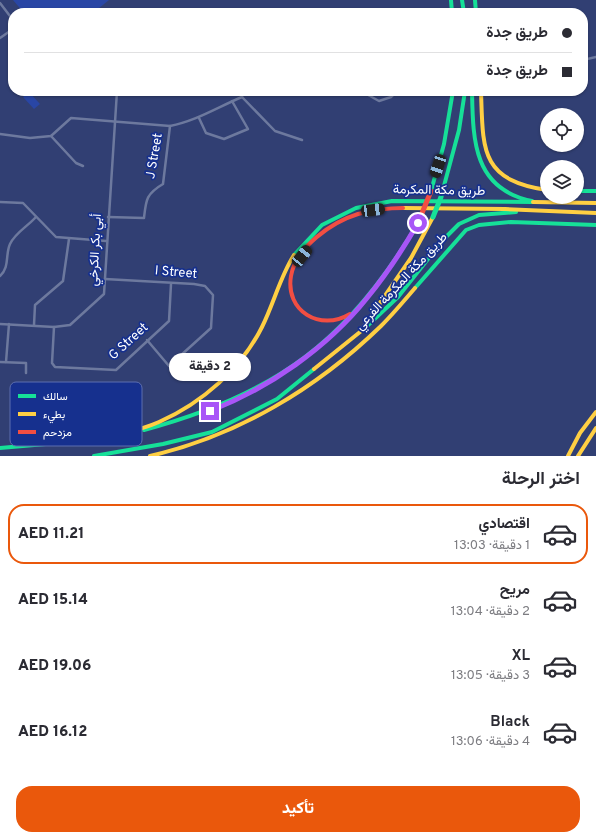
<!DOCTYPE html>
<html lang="ar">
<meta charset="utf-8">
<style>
:root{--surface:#fff;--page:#f7f7f7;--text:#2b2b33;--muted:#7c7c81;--line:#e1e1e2;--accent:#ea580c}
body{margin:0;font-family:Overpass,Vazirmatn,sans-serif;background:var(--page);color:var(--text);direction:rtl;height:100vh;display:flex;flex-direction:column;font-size:15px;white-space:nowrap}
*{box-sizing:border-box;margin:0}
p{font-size:13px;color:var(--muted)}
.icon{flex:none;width:22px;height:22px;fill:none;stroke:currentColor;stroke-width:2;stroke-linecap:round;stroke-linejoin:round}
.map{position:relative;height:456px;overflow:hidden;direction:ltr}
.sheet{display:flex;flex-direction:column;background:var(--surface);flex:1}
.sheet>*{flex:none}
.top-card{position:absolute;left:8px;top:8px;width:580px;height:88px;border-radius:16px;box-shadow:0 1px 3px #0004;direction:rtl;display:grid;align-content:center;height:88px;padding:0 16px;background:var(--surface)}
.controls{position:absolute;left:540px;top:108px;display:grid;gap:8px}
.controls a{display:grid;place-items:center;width:44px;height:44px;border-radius:50%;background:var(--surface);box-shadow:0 1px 3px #0004;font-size:20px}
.end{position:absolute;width:18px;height:18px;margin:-9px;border:5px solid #a855f7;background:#fff;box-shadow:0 0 0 2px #fff}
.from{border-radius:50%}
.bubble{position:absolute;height:28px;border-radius:14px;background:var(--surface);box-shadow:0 1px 3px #0004;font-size:13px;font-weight:800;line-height:28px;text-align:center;direction:rtl}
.car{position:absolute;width:12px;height:24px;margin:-12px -6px;border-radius:5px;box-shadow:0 0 3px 1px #0007;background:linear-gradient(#222 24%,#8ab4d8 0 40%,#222 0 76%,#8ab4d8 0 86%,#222 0)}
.top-card b{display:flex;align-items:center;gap:14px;height:38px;font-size:15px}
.top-card b+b{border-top:1px solid var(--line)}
.top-card i{width:10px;height:10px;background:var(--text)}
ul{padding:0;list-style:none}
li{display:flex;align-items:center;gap:12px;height:60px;margin:0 8px 6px;padding:0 8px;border:2px solid transparent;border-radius:16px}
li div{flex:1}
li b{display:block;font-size:15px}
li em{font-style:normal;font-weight:800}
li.current{border-color:var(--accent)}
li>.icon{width:36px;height:36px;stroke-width:1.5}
h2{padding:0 16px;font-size:18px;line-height:48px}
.primary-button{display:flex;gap:8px;margin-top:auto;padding:8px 16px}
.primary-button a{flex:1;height:46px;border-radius:16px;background:var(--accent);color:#fff;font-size:16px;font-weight:800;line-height:46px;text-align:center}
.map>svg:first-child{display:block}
.green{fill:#2946a5}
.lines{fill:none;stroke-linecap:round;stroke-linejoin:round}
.street{stroke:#6d799e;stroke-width:2.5}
.fast{stroke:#16e098;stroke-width:4}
.slow{stroke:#ffcf43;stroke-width:4}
.jam{stroke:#f24e42;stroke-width:4}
.fast-bridge{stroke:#16e098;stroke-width:5}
.jam-bridge{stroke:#f24e42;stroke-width:5}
.route{stroke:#a855f7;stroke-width:5}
.labels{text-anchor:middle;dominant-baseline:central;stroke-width:3.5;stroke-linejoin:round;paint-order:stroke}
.street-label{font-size:13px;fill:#fff;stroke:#16308e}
.key{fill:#16308e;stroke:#5c6eb0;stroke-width:1}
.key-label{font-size:11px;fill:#fff}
</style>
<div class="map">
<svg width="596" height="456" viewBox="0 0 596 456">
<rect width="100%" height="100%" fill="#313f73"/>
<g class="green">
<polygon points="13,0 109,0 93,13 24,13"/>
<polygon points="29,92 40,104 34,109 23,97"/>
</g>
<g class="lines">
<g class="street">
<polyline points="0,3 13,20"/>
<polyline points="0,38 13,29"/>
<polyline points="583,60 596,57"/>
<polyline points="242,91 242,97 275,131 302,140"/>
<polyline points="361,91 379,101 391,97 397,91"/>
<polyline points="199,118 206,133 224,139 248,129 232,101"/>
<path d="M0,134L30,138L51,136L71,118L170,126C196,121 218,107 242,97"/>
<polyline points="51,136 76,163 83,166"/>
<polyline points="0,202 23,203 56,237 106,241"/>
<path d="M108,217L144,218C146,200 146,194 163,184L170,126"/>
<path d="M0,276C10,267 5,255 10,244C15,233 28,226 36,217"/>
<polyline points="105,279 194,284 205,286 213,295 211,328 169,366 147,340"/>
<polyline points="0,324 54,327 70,325 104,294 117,91"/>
<polyline points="34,325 35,305 63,281 69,239"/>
<polyline points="54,327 52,363 55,367 116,370 169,321 171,284"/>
<polyline points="0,362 26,363 26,373"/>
<polyline points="6,362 9,324"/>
</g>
<g class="fast">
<polyline points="451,0 452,13"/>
<polyline points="462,0 464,13"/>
<polyline points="475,0 476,13"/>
<path d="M472,91C473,140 473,189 532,201"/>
<polyline points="431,191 444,144 453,91"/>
<polyline points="577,191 596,191"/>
<polyline points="441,197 459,130 465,91"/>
<polyline points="294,255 322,225 356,208 392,201 533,202"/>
<polyline points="415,288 466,230 479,225 511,222 596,225"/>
<polyline points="365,328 398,297 443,240 459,224 479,215 516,212"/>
<path d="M144,430C275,395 349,341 418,223"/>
<polyline points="0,448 103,439"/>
<polyline points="94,456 163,444 212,432 277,399 314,369"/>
</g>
<g class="slow">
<path d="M481,91C483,150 480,180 547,190"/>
<polyline points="533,202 596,203"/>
<polyline points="403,208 505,209 596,213"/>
<polyline points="314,369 360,332 411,258 433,217"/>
<path d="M101,440C120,434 141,430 159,422C202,403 241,369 262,327C274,303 280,277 294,255"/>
<path d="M150,456C237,436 316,389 381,326C393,314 404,301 415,288"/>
<polyline points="568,456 580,433 596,412"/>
<polyline points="578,456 596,428"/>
</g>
<path class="jam" d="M350,314C320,332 285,311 291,276C296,247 332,222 358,214C373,210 388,208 403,208"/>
<polyline class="fast-bridge" points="433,217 441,197"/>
<polyline class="jam-bridge" points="418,223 431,191"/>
</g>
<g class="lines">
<path class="route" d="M210,411C269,388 327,348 367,298C386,275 403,249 418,223"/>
</g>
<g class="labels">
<g class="street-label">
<text transform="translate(155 156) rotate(-80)">J Street</text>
<text transform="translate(439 191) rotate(1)">طريق مكة المكرمة</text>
<text transform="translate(96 250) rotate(-87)">أبي بكر الكرخي</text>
<text transform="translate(176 273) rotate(5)">I Street</text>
<text transform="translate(402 282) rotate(-47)">طريق مكة المكرمة الفرعي</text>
<text transform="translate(129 342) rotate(-42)">G Street</text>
</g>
</g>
<rect x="10" y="382" width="132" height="64" rx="6" class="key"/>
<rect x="18" y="394" width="18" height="4" fill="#16e098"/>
<rect x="18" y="412" width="18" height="4" fill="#ffcf43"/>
<rect x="18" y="430" width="18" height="4" fill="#f24e42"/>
<g class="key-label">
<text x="43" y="400">سالك</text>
<text x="43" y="418">بطيء</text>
<text x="43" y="436">مزدحم</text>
</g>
</svg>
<div class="controls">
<a><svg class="icon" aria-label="locate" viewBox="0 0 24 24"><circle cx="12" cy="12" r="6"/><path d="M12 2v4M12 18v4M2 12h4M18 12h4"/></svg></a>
<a><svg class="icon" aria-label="layers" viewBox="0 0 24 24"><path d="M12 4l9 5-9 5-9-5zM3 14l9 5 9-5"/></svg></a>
</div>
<i class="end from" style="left:418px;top:223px"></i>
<i class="end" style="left:210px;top:411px"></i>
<div class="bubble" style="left:169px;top:353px;width:82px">2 دقيقة</div>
<i class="car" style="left:438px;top:166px;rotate:198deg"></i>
<i class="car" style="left:373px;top:210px;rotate:83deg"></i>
<i class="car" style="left:302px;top:256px;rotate:39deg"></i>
<div class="top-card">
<b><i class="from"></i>طريق جدة</b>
<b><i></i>طريق جدة</b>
</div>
</div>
<section class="sheet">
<h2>اختر الرحلة</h2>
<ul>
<li class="current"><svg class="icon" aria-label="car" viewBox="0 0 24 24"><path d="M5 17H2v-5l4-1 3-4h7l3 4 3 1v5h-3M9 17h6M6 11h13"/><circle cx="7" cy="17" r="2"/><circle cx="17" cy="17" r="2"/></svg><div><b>اقتصادي</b><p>1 دقيقة · 13:03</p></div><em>AED 11.21</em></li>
<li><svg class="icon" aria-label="car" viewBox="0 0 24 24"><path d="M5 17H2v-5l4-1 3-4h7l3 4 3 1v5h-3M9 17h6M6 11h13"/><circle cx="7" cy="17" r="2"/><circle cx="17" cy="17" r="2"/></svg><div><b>مريح</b><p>2 دقيقة · 13:04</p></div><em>AED 15.14</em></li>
<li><svg class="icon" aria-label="car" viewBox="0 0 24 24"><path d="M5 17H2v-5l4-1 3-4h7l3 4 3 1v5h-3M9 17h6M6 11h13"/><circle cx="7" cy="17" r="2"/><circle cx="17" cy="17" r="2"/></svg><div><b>XL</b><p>3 دقيقة · 13:05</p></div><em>AED 19.06</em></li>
<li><svg class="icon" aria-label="car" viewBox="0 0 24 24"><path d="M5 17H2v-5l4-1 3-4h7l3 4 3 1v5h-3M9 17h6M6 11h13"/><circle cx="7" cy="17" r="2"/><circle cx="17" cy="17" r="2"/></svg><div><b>Black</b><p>4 دقيقة · 13:06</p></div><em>AED 16.12</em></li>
</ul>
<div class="primary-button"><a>تأكيد</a></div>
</section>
